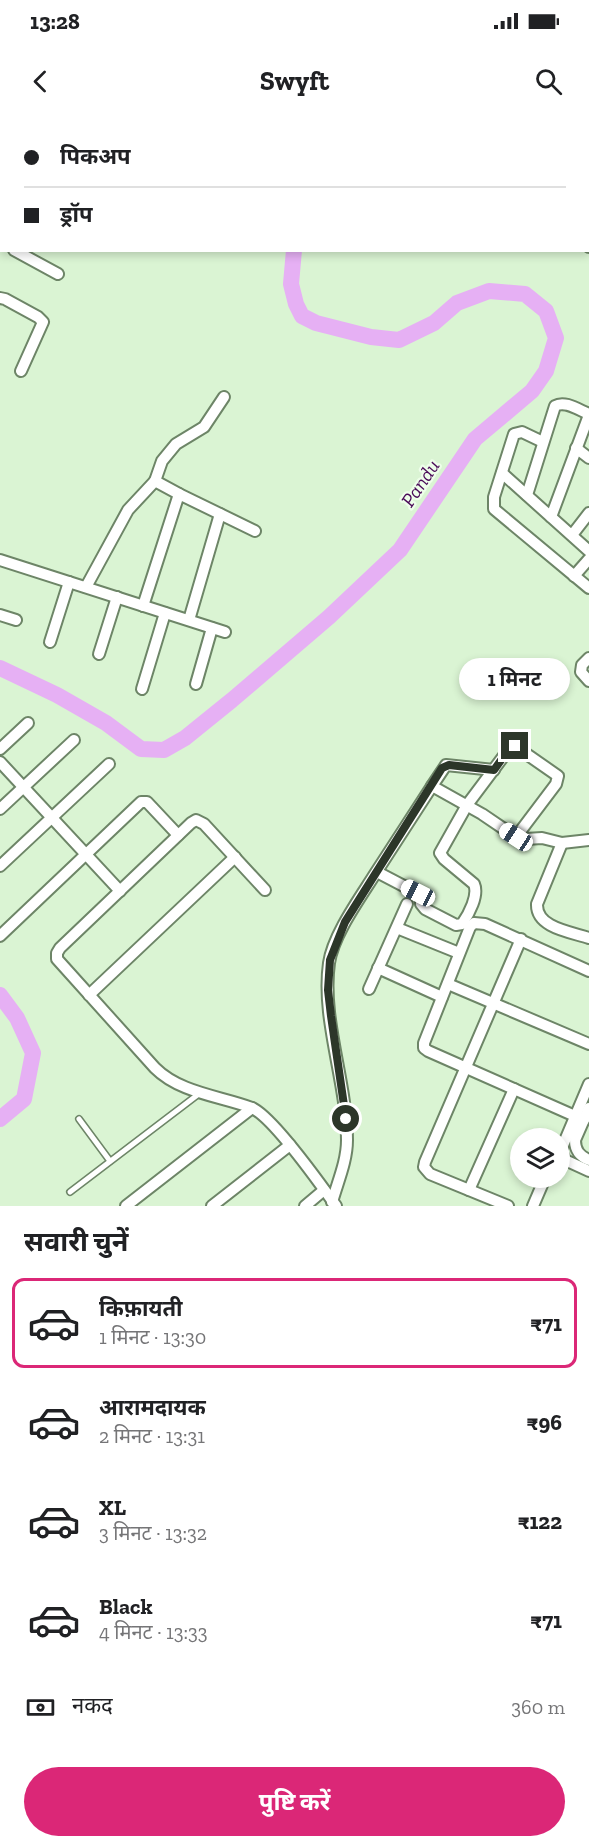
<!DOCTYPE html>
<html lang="hi">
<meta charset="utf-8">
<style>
:root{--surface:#fff;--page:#f2f2f2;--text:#202124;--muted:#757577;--line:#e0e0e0;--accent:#db2777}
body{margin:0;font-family:"Zilla Slab","Noto Sans Devanagari",serif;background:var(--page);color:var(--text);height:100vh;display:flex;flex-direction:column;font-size:22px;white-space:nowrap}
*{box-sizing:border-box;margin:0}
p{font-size:20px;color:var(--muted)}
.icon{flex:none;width:33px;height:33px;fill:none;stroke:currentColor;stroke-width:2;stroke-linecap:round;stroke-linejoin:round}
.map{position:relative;height:1086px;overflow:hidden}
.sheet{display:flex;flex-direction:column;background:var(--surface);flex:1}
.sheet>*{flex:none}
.guide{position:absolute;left:0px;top:0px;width:590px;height:132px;box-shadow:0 3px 9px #0003;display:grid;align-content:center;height:132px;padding:0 24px;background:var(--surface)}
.tools{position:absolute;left:510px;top:1008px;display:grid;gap:12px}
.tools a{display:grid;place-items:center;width:60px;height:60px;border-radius:50%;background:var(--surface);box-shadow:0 3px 9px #0003;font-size:30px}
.end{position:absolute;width:27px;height:27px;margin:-14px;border:8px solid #2c3629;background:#fff;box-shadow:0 0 0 3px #fff}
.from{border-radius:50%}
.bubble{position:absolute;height:42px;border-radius:21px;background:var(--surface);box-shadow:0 3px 9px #0003;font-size:20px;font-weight:700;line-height:42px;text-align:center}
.car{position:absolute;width:18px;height:36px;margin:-18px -9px;border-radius:8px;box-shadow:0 0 4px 2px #0007;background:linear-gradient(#fff 24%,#345 0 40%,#fff 0 76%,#345 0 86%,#fff 0)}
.guide b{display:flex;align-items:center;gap:21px;height:57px;font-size:22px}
.guide b+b{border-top:2px solid var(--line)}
.guide i{width:15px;height:15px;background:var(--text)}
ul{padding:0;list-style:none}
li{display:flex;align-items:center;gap:18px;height:90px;margin:0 12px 9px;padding:0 12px;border:3px solid transparent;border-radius:12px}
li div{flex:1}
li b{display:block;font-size:22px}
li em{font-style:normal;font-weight:700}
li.on{border-color:var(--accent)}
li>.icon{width:54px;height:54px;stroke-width:1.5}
h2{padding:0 24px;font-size:27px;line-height:72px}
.pay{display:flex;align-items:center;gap:15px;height:66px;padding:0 24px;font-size:22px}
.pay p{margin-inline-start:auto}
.button{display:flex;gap:12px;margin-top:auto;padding:12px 24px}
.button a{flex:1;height:69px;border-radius:36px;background:var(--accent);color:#fff;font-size:24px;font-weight:700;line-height:69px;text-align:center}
.status{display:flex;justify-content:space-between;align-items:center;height:42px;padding:0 30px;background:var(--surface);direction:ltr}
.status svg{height:16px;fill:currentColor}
header{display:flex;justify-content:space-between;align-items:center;height:78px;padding:0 24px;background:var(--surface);font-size:27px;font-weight:700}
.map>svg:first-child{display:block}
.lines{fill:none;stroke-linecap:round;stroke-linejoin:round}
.river{stroke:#e6b0f4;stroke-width:16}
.service-casing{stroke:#6d8567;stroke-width:8}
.minor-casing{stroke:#6d8567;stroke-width:14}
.service{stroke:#fff;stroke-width:5}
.minor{stroke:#fff;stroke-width:10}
.route{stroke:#2c3629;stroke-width:8}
.labels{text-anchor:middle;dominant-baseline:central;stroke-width:4.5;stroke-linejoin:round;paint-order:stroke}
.water-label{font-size:20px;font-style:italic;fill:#4a0a58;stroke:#eefeea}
</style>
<div class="status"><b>13:28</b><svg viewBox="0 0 49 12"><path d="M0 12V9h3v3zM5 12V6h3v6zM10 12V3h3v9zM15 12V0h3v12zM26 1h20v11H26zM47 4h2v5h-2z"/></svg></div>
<header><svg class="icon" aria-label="back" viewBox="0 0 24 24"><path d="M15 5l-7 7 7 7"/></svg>Swyft<svg class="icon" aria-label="search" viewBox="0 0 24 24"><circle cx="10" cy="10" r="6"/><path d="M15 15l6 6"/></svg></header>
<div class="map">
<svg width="589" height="1086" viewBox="0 0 589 1086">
<rect width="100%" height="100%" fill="#daf4d3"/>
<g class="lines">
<g class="river">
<polyline points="289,0 289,2"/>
<polyline points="0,548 57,575 106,603 141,629 164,630 185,618 232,580 329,497 400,430 475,319 532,271 546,251 556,218 546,191 525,174 489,171 457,183 434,203 399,220 371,217 316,203 302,196 296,184 291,164 294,130"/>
<polyline points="0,875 17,898 33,933 24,979 0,999"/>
</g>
<defs>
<g id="service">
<polyline points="0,37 2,35"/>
<polyline points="79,999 110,1041"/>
<polyline points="70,1072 200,973"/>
</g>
<g id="minor">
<polyline points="548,2 548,0"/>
<polyline points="582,2 583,0"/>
<polyline points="588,94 589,94"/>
<polyline points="0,118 2,116"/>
<polyline points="588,126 589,127"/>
<polyline points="14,130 58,154"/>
<polyline points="0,178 5,179 38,197 43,202 21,251"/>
<polyline points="543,322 522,312 514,314 494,377 494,389 589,468"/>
<polyline points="576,328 589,338"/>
<polyline points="502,353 589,431"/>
<polyline points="155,361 162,341 176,324 204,307 224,277"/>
<path d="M527,375L555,286C565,280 579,290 589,294"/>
<polyline points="551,397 589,295"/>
<polyline points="572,415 589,393"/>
<polyline points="0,440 225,512"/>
<polyline points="574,456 589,439"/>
<polyline points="86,467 128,390 155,361 179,374"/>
<polyline points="143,486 179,374 255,411"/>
<polyline points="0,495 16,500"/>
<polyline points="189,500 220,394"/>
<polyline points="50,522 69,462"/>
<polyline points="99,534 117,477"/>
<polyline points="589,538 582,545 581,552 589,561"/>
<polyline points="196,564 212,508"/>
<polyline points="142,569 165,493"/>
<polyline points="0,629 28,603"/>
<polyline points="0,642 120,771"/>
<polyline points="432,666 446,645 494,650"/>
<polyline points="0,689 74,620"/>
<path d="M562,723L537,784C536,808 571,812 589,818"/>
<polyline points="0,746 109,644"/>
<path d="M377,752L421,775V784L425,789L456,805L462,804C469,794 479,775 474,764L444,739L440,733L467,685L509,629L515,626L558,656L556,664L516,717"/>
<path d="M265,770L204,704L196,700L191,703L60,828L57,833V839L155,948C180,973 220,976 252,988C273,997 321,1065 336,1086"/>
<polyline points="397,808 459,833"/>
<polyline points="0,816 141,682 147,682 178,715"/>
<polyline points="378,848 442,877"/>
<polyline points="448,864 589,924"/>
<polyline points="369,869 407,784"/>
<polyline points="89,875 235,737"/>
<polyline points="589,964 561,1030 565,1040 589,1051"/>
<path d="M589,988L575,1020C575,1031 580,1036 589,1040"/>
<polyline points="584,1000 428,931 424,928 424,923 470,807 474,803 485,804 589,851"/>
<polyline points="469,1070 514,969"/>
<path d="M332,1082C338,1061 347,1041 347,1020C347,962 321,899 329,843C333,815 360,778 375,754C394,725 413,695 432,666L482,694L516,717L526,719L542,718L562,723L589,720"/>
<polyline points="126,1086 252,988"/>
<polyline points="212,1086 290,1025"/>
<polyline points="305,1086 324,1070"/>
<polyline points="508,1086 430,1054 424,1047 425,1042 521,819"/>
<polyline points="533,1086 545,1058"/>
</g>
</defs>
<use href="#service" class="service-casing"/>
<use href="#minor" class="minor-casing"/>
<use href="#service" class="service"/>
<use href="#minor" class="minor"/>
</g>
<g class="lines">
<polyline class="route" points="346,999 331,896 328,870 330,840 345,802 442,648 449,645 494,650 509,629 515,626"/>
</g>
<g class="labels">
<g class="water-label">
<text transform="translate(420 363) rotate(-56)">Pandu</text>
</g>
</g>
</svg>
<div class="tools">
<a><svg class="icon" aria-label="layers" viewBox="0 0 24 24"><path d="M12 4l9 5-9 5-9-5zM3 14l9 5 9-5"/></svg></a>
</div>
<i class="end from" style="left:346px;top:999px"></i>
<i class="end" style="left:515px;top:626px"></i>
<div class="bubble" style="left:459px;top:538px;width:111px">1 मिनट</div>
<i class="car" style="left:516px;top:717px;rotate:303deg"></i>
<i class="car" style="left:418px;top:773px;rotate:297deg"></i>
<div class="guide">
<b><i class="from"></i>पिकअप</b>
<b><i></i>ड्रॉप</b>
</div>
</div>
<section class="sheet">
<h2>सवारी चुनें</h2>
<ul>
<li class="on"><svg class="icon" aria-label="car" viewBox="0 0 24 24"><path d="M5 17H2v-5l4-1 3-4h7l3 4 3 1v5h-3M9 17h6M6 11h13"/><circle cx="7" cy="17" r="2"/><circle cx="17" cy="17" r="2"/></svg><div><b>किफ़ायती</b><p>1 मिनट · 13:30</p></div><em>₹71</em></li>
<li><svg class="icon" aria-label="car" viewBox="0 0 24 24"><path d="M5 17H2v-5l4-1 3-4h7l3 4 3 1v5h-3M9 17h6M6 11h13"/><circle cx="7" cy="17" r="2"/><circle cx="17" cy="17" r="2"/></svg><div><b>आरामदायक</b><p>2 मिनट · 13:31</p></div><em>₹96</em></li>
<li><svg class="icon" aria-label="car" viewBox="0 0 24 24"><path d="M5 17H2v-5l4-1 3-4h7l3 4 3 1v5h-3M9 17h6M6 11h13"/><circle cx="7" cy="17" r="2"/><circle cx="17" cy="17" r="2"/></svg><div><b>XL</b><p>3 मिनट · 13:32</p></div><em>₹122</em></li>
<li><svg class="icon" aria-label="car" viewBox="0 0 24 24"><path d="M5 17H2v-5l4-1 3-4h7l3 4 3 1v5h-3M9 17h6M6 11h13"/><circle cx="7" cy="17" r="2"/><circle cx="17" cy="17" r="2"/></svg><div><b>Black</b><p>4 मिनट · 13:33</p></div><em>₹71</em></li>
</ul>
<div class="pay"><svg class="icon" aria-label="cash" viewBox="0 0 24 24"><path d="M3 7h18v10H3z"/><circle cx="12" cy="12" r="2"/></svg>नकद<p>360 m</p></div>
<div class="button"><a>पुष्टि करें</a></div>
</section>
